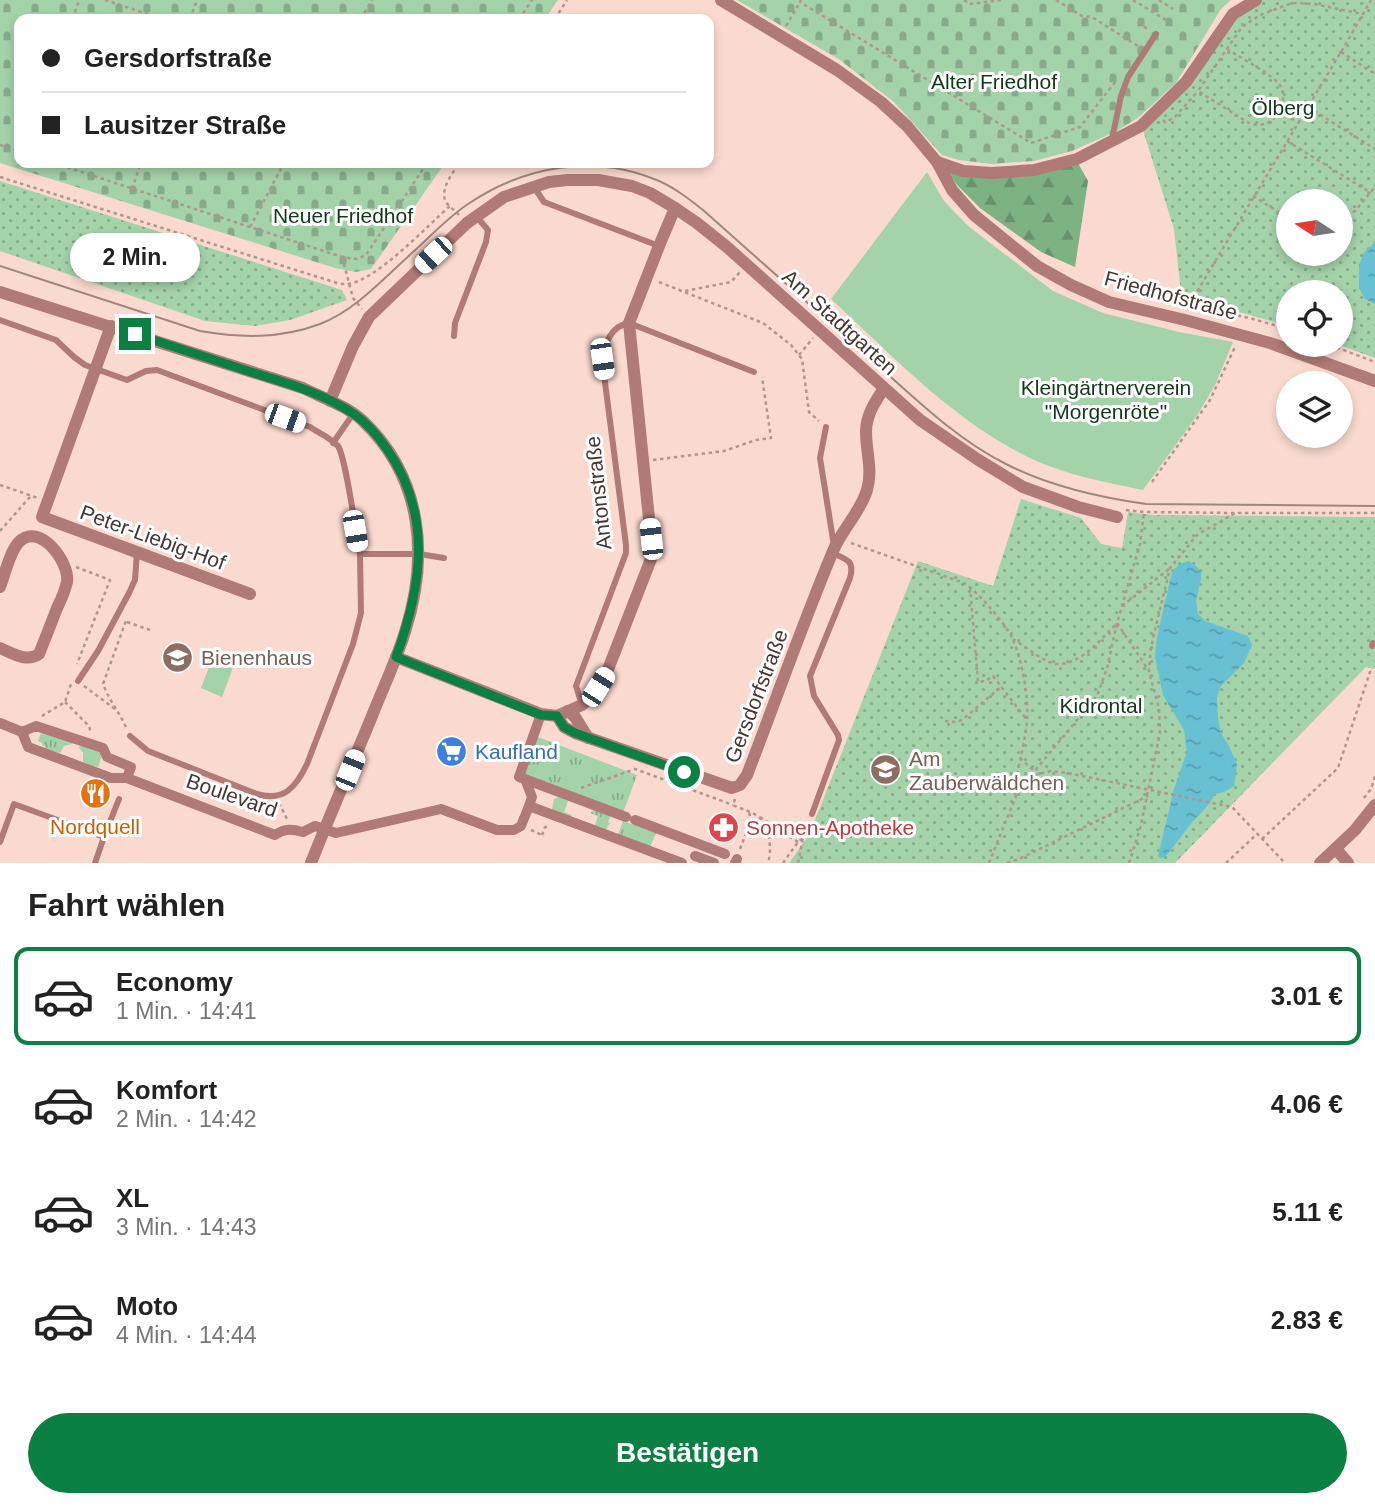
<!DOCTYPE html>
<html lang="de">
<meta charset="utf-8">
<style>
:root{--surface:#fff;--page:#f2f2f2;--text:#222;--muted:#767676;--line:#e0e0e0;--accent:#0b8043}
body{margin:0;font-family:Arial,sans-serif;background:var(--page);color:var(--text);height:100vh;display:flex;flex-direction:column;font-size:26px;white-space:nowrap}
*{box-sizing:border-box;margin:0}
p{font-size:23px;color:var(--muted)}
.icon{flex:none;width:38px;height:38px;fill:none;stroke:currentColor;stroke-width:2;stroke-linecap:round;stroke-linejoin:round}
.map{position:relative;height:863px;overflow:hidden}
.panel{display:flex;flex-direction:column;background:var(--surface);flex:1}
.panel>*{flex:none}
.banner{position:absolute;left:14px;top:14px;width:700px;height:154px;border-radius:14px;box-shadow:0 4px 10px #0003;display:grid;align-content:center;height:154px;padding:0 28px;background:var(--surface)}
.needle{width:46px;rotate:282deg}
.fabs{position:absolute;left:1276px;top:189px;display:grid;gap:14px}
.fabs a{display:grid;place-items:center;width:77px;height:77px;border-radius:50%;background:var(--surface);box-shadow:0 4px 10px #0003;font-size:35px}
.end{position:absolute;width:32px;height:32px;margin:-16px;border:9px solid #0b8043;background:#fff;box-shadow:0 0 0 4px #fff}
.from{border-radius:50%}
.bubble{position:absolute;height:49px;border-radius:24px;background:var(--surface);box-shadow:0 4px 10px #0003;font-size:23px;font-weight:800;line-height:49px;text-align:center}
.car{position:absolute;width:21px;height:42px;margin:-21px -10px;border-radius:9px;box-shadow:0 0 5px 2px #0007;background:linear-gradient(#fff 24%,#345 0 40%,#fff 0 76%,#345 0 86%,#fff 0)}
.banner b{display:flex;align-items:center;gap:24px;height:66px;font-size:26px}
.banner b+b{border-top:2px solid var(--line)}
.banner i{width:18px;height:18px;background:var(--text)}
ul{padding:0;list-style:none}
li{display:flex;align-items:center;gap:21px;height:98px;margin:0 14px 10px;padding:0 14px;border:4px solid transparent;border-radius:14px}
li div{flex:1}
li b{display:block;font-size:26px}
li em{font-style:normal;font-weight:800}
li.current{border-color:var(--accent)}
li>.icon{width:63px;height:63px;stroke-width:1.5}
h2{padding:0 28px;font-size:32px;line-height:84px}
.primary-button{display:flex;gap:14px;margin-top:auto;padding:14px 28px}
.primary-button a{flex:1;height:80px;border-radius:42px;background:var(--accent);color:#fff;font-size:28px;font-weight:800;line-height:80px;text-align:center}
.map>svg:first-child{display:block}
.grass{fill:url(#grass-tufts)}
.forest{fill:url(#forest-firs)}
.cemetery{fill:url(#cemetery-stones)}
.park{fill:url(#park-dots);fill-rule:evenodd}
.garden{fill:#a4d2a9}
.water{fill:url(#water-ripples)}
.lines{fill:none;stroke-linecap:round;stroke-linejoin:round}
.path{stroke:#af968e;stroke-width:2.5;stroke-dasharray:3.5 3.5;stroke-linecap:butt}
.service{stroke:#b07b76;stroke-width:6}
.pedestrian{stroke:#b07b76;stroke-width:10}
.minor{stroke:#b07b76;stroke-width:12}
.tram{stroke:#9e877f;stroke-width:2}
.route{stroke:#0b8043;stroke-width:9}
.labels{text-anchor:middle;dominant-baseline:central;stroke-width:6;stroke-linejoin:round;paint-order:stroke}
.park-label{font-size:21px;fill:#103818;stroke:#fff}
.street-label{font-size:21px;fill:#463631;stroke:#fff}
.education-label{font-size:21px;fill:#785e54;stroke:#fff;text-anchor:start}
.shop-label{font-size:21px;fill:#366cbe;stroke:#fff;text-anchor:start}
.food-label{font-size:21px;fill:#c56008;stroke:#fff}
.health-label{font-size:21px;fill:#be3a42;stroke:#fff;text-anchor:start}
</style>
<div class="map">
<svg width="1375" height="863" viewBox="0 0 1375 863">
<defs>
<pattern id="grass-tufts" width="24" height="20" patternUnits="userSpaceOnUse" patternTransform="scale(1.75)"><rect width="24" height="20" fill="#a4d2a9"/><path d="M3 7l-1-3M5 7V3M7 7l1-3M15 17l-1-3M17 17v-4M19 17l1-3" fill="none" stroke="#87ab8a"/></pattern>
<pattern id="forest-firs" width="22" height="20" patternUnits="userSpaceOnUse" patternTransform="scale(1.75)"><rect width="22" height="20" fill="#7db383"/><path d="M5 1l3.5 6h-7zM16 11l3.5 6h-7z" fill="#68926c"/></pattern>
<pattern id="cemetery-stones" width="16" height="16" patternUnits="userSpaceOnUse" patternTransform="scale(1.75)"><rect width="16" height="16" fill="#a4d2a9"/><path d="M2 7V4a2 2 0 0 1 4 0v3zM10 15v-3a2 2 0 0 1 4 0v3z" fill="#87ab8a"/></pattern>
<pattern id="park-dots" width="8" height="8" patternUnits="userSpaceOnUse" patternTransform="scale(1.75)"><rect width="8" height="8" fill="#a4d2a9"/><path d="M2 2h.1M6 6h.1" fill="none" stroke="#87ab8a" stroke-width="1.8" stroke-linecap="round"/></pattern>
<pattern id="water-ripples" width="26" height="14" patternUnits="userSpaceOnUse" patternTransform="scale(1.75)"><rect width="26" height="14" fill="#67c1d3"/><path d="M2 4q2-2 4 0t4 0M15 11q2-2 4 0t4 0" fill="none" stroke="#579eac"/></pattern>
</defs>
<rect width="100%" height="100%" fill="#fadacf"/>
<g class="grass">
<polygon points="41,733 73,742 72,744 64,746 60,753 56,752 55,753 44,749 45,747 42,745 42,743 38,741"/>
<polygon points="538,737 637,775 623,813 526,776 524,772"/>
<polygon points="80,744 101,752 102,755 98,767 94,766 93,768 86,765 87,763 83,762 83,753 79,748"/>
<polygon points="559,797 568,801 564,812 572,815 570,818 551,814 554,799"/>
<polygon points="594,810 611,815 608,822 610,823 605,831 594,828 598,816 590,813"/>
<polygon points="623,821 656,833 650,847 618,835"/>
</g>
<polygon class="forest" points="1077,161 1088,181 1075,267 1041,252 980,208 957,185 943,166 963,173"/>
<g class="cemetery">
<polygon points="0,0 558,0 545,19 19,19 19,163 445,163 371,269 356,272 335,268 0,163"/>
<polygon points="737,0 1231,0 1221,9 1176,83 1139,117 1117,131 1072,151 1034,161 991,164 959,160 942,155 894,102 840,60"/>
</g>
<g class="park">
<path d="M1259,0H1375V358L1339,345L1340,292H1288V326L1243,313L1182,301L1174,229L1142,127L1235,15ZM1288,201H1340V254H1288Z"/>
<polygon points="0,181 342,290 347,300 290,320 255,326 205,321 0,251"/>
<polygon points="1021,499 1081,518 1101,544 1122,548 1128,512 1153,515 1375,517 1375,669 1366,667 1175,863 789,863 809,835 918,561 993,586"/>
</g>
<g class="garden">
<path d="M927,172L944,201L968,226L1053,291L1103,313L1179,332L1233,342L1215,385L1198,414L1143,490C1104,482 1066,475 1030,458C953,421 893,356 831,299Z"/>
<polygon points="214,654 235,662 222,697 201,688"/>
</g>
<g class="water">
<polygon points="1375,242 1375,304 1365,299 1359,288 1359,265 1363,254"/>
<path d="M1189,561L1197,567L1201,572V579L1196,601L1198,614L1205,621L1248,636L1252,645L1244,663L1220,687L1217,699L1218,719L1221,733L1229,746L1237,764L1234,786L1224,792L1215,794C1209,807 1199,814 1190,825C1181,836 1174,847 1165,857L1160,858L1158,856L1174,789L1187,752L1184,730L1163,695L1155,657L1157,637L1171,576C1175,566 1179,564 1189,561Z"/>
</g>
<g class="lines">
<g class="path">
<polyline points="105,0 163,19"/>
<polyline points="801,0 800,2 1031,143 1080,127 1116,81"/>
<polyline points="964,0 970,4 1002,0"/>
<polyline points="1056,0 1082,16 1092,17 1138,46"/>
<polyline points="1133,0 1166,20"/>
<polyline points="1159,0 1173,9"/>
<polyline points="73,19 79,0"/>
<polyline points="190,19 197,0"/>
<polyline points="361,19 372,0"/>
<polyline points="519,19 532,0"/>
<polyline points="555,19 567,0"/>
<polyline points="1138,23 1148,29"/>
<polyline points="786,26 800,2"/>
<path d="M1227,49C1239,57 1276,76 1281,87C1286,97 1282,110 1274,118C1268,125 1258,126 1249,123L1198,91L1242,27L1260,15L1292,3L1314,4L1363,14"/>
<polyline points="1341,52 1375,74"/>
<polyline points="1308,107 1375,149"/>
<polyline points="1279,111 1297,122"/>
<polyline points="1163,120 1165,122 1174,118 1198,91"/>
<polyline points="1287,141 1371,193"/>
<polyline points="0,145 19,151"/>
<polyline points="54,163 342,257 357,259 366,255 427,163"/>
<path d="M0,177L337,283C341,284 345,284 348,284C377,280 427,226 450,206"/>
<polyline points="132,189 141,163"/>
<polyline points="1253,196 1288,218"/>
<path d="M459,215C456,211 449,207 446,202C439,190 453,172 460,163"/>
<polyline points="1340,218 1355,211 1375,187"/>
<polyline points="250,227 284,163"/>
<polyline points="342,257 353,298 362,309"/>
<polyline points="659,282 763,323 791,345 802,359 809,412 819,421"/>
<polyline points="685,291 731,282 740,272"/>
<polyline points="1190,304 1253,319 1288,329"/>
<polyline points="1188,310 1192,300 1341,52 1371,0"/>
<polyline points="1330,345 1375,362"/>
<polyline points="799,355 813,338"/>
<polyline points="653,460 724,451 756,440 771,438 762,377"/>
<polyline points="1152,482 1210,400 1235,347"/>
<polyline points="0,485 38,498"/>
<polyline points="1126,510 1144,512 1235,513 1375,513"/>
<polyline points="0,531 30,497"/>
<path d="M851,543L964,583C978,592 1007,625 1013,640C1022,660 1029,699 1027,720C1025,746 1016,770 1015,795"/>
<polyline points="76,567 110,580 77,664"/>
<polyline points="970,587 978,682 986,681 993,676 1027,720"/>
<polyline points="1122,606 1169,569"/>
<polyline points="127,622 150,630"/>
<path d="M1013,639C1025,646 1044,663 1057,664C1081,665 1102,638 1117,623L1149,671"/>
<polyline points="84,686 115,709"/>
<polyline points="65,702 89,726 91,733"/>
<polyline points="42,716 65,702 71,684"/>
<polyline points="945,721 956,722 962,720 1001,687"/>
<path d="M126,727C119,712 109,700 103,684L127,618"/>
<polyline points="1020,758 1035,772"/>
<polyline points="1034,775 1051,771 1068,773 1232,807 1285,863"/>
<polyline points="581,788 635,769 733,805"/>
<polyline points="1364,798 1371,789 1375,776"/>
<path d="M735,799L733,805C741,809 754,812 760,818C770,829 772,850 768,863"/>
<polyline points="279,803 287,819"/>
<polyline points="760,817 798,842"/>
<polyline points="531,830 544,836"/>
<polyline points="542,835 545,827 547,827"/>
<polyline points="1262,839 1338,768 1370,672 1375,673"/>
<polyline points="740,849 751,820 749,812"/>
<polyline points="783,863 798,842 803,838"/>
<polyline points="798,863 803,838 810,821"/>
<polyline points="989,863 1018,791 1097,696 1107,668 1117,623 1140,544 1144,512"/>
<polyline points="1007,863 1021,858 1148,796"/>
<polyline points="1129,863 1140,829 1160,733 1159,709 1149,671 1151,647 1170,568 1197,535 1235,513"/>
<polyline points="1226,863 1257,834"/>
</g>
<g class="service">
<polyline points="1112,139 1121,96 1128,77 1156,34"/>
<polyline points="534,187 544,202 659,246"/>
<path d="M0,320L56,340L74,357L85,365L127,380L146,371L157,370L310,427C319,433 331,438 338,446C346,458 356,535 360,554H419L444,558"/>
<polyline points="454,336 455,323 486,242 488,230 476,216"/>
<polyline points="826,427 820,458 834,546"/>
<polyline points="333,443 353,414"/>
<polyline points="1372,646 1373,643"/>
<polyline points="78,681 98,651 129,593 135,580 137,552"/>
<path d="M582,705L576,686L626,553V545L602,359C605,343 611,326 629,323L754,372"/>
<path d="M130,736L148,751L257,794C284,802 296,787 307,764L353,644L361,613L360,554"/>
<path d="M812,814L839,740L838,735L814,696L810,676L850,578C855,560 846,559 832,553"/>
<polyline points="104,837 119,799"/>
<polyline points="0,842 14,804 104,837 95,863"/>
</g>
<g class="pedestrian">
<polyline points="541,714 519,777 626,817"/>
<path d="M0,723L22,732L36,726L103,748L107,757L131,767L127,778L275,835C285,828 292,829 303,832L315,826L336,833L441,809L497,830H514L521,826L529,806L682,863"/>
<polyline points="22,732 28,747 111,778 127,778"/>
<polyline points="525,779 532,797 529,806"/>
<polyline points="635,820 725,854"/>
<polyline points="695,856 714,863"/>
<polyline points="735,863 737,859"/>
</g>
<g class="minor">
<polyline points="721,0 837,70 881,102 907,126 937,162 952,190 974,215 1037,266 1071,285 1109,302 1185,320 1270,343 1375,381"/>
<polyline points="937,162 963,171 992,173 1034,170 1077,159 1141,126 1186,82 1233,14 1256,0"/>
<path d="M0,292L303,388C323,398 347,406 363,421C423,478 429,557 405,632C396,661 383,688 372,716C352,765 330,814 311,863"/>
<polyline points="111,326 42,517 250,594"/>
<polyline points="330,401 353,346 369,317 467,223 504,197 549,182 568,180 598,180 632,186 650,193 675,208 697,223 727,247 920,420 977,459 1023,487 1078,507 1117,517"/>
<path d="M0,587C5,574 10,551 19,542C39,521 70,562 67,582C65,591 61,600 57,608C51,624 45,639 39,654C27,663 12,653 0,648"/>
<polyline points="396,657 541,714 557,716 582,705 589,699 607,672 651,559 652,548 629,323 659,246 675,208"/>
<polyline points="568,711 575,717 588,738"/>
<path d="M557,716L564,727L575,733L732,788L740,785L747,775C776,700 802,625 833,551C842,529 860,513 867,490C873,470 866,452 866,432C866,415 875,402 884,388"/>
<polyline points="1336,849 1348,863"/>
<polyline points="1320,863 1355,830 1375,805"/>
</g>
<path class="tram" d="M0,266L200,331C241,338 280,339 320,324C356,310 384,278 412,253C430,237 447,218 468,204C524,166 595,153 659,181C675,188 689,199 703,210C760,260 817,311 874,362C915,398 955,438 1004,463C1048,486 1096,497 1146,504L1375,506"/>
</g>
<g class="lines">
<path class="route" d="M135,334C174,347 212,359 251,372C286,383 323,393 354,414C367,423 378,436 387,449C433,515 422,586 396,657L541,715L557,716L564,727L575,733L684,772"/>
</g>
<defs>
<symbol id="school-disc" viewBox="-11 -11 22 22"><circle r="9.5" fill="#8d6e63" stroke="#fff"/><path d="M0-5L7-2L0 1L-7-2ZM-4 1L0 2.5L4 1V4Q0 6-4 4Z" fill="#fff"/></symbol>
<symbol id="supermarket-disc" viewBox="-11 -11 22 22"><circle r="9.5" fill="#3f7fe0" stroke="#fff"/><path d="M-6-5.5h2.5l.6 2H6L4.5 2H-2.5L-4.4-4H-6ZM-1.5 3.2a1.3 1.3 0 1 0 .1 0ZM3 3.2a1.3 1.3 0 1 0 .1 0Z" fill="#fff"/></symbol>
<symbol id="restaurant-disc" viewBox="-11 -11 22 22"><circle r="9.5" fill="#e8710a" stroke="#fff"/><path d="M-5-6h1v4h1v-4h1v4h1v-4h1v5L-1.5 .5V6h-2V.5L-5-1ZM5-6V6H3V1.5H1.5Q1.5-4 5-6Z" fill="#fff"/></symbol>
<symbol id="pharmacy-disc" viewBox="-11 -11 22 22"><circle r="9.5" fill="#e0444e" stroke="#fff"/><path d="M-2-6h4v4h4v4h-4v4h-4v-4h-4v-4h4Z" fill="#fff"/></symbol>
</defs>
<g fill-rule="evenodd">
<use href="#school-disc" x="160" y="640" width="35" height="35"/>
<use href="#supermarket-disc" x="434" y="734" width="35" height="35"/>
<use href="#school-disc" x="868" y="752" width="35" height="35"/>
<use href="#restaurant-disc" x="78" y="776" width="35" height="35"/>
<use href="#pharmacy-disc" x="706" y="810" width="35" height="35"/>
</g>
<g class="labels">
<g class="park-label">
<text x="994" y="81">Alter Friedhof</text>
<text x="1283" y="107">Ölberg</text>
<text x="343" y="215">Neuer Friedhof</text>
<text x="1106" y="387">Kleingärtnerverein<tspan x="1106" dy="24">"Morgenröte"</tspan></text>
<text x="1101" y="705">Kidrontal</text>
</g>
<g class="street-label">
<text transform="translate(1171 295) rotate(15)">Friedhofstraße</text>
<text transform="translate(840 322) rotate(42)">Am Stadtgarten</text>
<text transform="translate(598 493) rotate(-96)">Antonstraße</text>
<text transform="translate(153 537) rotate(20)">Peter-Liebig-Hof</text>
<text transform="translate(756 696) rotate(-69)">Gersdorfstraße</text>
<text transform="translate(232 795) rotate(19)">Boulevard</text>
</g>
<g class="education-label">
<text x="201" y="657">Bienenhaus</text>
<text x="909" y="758">Am<tspan x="909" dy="24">Zauberwäldchen</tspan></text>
</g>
<g class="shop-label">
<text x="475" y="751">Kaufland</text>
</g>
<g class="food-label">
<text x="95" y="826">Nordquell</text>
</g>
<g class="health-label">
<text x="746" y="827">Sonnen-Apotheke</text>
</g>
</g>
</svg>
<div class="fabs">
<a><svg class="needle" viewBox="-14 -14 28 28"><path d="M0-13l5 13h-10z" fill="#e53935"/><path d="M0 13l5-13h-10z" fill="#767676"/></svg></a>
<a><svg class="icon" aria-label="locate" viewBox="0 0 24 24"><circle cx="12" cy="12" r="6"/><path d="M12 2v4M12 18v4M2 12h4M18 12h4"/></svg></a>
<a><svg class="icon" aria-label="layers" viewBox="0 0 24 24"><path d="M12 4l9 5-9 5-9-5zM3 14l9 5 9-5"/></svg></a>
</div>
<i class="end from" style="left:684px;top:772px"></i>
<i class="end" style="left:135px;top:334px"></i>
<div class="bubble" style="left:70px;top:233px;width:130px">2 Min.</div>
<i class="car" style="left:433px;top:255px;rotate:227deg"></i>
<i class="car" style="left:602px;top:359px;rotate:172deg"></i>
<i class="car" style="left:285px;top:418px;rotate:110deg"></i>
<i class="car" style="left:355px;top:531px;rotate:170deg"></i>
<i class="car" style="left:651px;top:539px;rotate:354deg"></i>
<i class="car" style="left:598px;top:687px;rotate:32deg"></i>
<i class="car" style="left:350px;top:770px;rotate:22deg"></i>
<div class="banner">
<b><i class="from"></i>Gersdorfstraße</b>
<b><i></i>Lausitzer Straße</b>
</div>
</div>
<section class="panel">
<h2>Fahrt wählen</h2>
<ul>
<li class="current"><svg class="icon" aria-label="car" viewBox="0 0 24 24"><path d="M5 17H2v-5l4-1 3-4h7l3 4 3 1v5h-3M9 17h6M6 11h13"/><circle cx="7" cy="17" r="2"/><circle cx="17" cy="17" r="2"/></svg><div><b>Economy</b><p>1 Min. · 14:41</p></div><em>3.01 €</em></li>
<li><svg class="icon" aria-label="car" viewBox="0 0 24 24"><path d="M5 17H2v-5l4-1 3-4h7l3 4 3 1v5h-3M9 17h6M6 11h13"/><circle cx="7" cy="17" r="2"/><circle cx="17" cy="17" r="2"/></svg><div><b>Komfort</b><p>2 Min. · 14:42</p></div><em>4.06 €</em></li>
<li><svg class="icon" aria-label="car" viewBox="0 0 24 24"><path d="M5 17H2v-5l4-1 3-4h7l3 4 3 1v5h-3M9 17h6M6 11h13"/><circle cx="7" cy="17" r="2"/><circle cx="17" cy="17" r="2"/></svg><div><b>XL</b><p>3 Min. · 14:43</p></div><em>5.11 €</em></li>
<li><svg class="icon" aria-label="car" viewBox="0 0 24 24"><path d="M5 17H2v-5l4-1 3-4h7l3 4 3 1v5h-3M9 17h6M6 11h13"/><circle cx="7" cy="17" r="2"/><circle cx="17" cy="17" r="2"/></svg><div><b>Moto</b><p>4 Min. · 14:44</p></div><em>2.83 €</em></li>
</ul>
<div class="primary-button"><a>Bestätigen</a></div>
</section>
